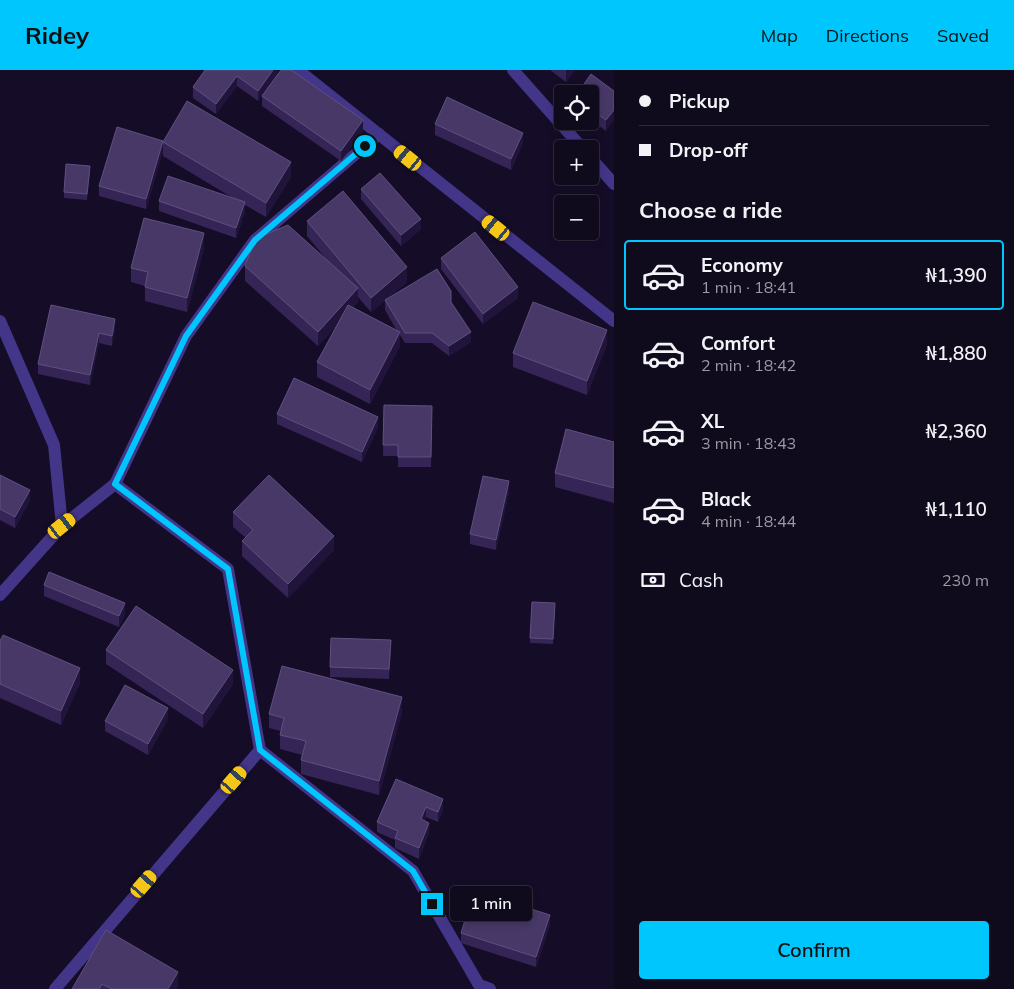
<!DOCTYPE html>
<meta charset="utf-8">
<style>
:root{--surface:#100a1d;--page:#1e182a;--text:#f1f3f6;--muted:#9c9aa4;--line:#302b3b;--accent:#00c6fe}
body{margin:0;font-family:Mulish,sans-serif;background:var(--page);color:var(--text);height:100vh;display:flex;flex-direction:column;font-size:19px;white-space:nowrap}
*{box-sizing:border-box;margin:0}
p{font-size:16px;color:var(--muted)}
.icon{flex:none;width:28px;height:28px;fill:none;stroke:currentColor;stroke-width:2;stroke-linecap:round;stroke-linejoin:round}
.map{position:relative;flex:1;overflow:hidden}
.sheet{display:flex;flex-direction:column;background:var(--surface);width:400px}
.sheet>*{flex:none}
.guide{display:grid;align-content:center;height:110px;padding:0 25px;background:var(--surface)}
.controls{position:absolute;left:554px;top:15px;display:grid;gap:10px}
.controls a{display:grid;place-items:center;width:45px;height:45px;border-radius:5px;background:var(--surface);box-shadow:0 2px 8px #0003,0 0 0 1px var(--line);font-size:25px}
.end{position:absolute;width:22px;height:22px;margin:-11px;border:6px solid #00c6fe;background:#111;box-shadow:0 0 0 2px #111}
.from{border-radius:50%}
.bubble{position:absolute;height:35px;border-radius:5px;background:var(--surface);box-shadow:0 2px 8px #0003,0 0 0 1px var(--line);font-size:16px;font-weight:600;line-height:35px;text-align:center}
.car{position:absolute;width:15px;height:30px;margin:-15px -8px;border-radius:6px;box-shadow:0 0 4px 1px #0007;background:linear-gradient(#f5c518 24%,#345 0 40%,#f5c518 0 76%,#345 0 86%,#f5c518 0)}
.guide b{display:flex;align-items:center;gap:18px;height:48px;font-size:19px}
.guide b+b{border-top:1px solid var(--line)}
.guide i{width:12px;height:12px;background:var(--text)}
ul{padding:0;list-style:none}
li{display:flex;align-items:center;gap:15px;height:70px;margin:0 10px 8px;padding:0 15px;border:2px solid transparent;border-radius:5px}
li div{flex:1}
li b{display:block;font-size:19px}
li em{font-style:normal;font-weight:600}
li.on{border-color:var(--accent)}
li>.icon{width:45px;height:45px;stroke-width:1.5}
h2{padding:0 25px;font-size:22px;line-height:60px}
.pay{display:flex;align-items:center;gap:12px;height:55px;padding:0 25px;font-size:19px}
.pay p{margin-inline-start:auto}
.primary-button{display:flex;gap:10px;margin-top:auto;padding:10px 25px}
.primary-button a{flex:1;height:58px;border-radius:5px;background:var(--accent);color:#111;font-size:20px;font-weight:600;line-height:58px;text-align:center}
header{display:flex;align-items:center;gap:30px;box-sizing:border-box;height:70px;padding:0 25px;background:var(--accent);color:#111}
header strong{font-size:24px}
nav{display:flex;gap:28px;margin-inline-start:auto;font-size:18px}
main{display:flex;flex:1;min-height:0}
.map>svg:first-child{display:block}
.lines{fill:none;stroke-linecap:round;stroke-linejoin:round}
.minor{stroke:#433689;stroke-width:12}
.wall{fill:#352556}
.shaded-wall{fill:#20143b}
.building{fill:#473868;stroke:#5f5080}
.route{stroke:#00c6fe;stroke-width:6}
</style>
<header>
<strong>Ridey</strong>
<nav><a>Map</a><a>Directions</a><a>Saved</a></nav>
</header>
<main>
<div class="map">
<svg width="614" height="919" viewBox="0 0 614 919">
<rect width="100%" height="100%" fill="#150d27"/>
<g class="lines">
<g class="minor">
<polyline points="298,0 614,251"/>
<polyline points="513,0 583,79"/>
<polyline points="590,87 614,114"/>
<polyline points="0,251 54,375 62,456"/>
<polyline points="115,414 228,499 260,680 413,801 479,915 490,919"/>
<polyline points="0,525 62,456 115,414 186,266 255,170 379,64"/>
<polyline points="55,919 260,680"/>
</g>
</g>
<g class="wall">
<polygon points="205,0 277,0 277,5 258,31 237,16 216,44 193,28 193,17"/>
<polygon points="550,0 575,0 566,12"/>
<polygon points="614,21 606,61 590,49 590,24"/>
<polygon points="262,26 363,61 341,91 262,36"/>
<polygon points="435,54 523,73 511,100 435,65"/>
<polygon points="163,72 291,107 266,147 245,135 245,142 236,168 159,141 159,131 233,128 163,86 163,81 146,139 99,126 99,116"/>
<polygon points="90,101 87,130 64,128 64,122"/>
<polygon points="361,119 421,159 401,176 361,129"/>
<polygon points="307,151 407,212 371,242 358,227 358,232 353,237 397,261 385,240 385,230 451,232 471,272 449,286 432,273 405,273 400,265 400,276 370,334 317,307 317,292 337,255 318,276 245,211 245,196 327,190 307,166"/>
<polygon points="204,178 187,242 145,231 145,216 131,212 131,198"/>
<polygon points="441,188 518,228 483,254 441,199"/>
<polygon points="51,235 115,259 112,276 99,273 90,315 38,304 38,294"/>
<polygon points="607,274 587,325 513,297 513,283"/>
<polygon points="384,335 432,336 431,397 398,397 398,386 383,386"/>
<polygon points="277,344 378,357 362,392 277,354"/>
<polygon points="614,372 614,433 555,417 555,403"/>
<polygon points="0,405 30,430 15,458 0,450"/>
<polygon points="509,422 496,480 470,474 470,464"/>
<polygon points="233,442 334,480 288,528 242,486 242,471 246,468 233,457"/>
<polygon points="44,515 125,544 119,557 44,526"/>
<polygon points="555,538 553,574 530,573 530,568"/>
<polygon points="0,571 80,613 61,655 0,628"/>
<polygon points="106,580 233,614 203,658 106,594"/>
<polygon points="391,580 389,609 330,607 330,597"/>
<polygon points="402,642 379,725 301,704 301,690 302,685 280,679 280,665 281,661 269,658 269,644"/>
<polygon points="168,649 148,685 105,661 105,651"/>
<polygon points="396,709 443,740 438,752 426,747 424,751 429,763 419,789 395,778 395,770 377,762 377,752"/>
<polygon points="550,855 536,897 461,873 461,863"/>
<polygon points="106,860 178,916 176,919 72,919"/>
</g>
<g class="shaded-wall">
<polygon points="273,0 277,0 277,5 258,31 258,21"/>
<polygon points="566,0 575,0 566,12"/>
<polygon points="237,6 237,16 216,44 216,34"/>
<polygon points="614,40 614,50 606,61 606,50"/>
<polygon points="363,50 363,61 341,91 341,81"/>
<polygon points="523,63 523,73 511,100 511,89"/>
<polygon points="163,71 163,81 146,139 146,129"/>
<polygon points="291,92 291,107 266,147 266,133"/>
<polygon points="245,132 245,142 236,168 236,158"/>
<polygon points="421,149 421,159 401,176 401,165"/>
<polygon points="204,163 204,178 187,242 187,228"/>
<polygon points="407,197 407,212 371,242 371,228"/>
<polygon points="518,217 518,228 483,254 483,244"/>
<polygon points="358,218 358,232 318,276 318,262"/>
<polygon points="115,249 115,259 112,276 112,266"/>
<polygon points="607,260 607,274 587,325 587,311"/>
<polygon points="400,262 400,276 370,334 370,320"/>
<polygon points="471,262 471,272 449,286 449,276"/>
<polygon points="99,263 99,273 90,315 90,305"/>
<polygon points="378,347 378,357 362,392 362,382"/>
<polygon points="509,411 509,422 496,480 496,470"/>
<polygon points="30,420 30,430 15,458 15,447"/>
<polygon points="334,466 334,480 288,528 288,514"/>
<polygon points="125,533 125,544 119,557 119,546"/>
<polygon points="80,598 80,613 61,655 61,641"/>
<polygon points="233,600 233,614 203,658 203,644"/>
<polygon points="402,627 402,642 379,725 379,711"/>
<polygon points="168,638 168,649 148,685 148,674"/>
<polygon points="443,729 443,740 438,752 438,742"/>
<polygon points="426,737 426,747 421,759 421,749"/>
<polygon points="429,753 429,763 419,789 419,778"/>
<polygon points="550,845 550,855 536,897 536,887"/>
<polygon points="178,902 178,916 176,919 168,919"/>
</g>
<g class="building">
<polygon points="205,0 273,0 258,21 237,6 216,34 193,17"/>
<polygon points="281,0 291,0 363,50 341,81 262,26"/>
<polygon points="591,4 614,21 614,40 606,50 590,39 590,24 577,24"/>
<polygon points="447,27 523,63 511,89 435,54"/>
<polygon points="187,31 291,92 266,133 163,72"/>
<polygon points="117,57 163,71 146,129 99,116"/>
<polygon points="66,94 90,96 87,124 64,122"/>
<polygon points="380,103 421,149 401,165 361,119"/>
<polygon points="168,106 245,132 236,158 159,131"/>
<polygon points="343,121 407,197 371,228 307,151"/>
<polygon points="144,148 204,163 187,228 145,217 148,202 131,198"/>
<polygon points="288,155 358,218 318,262 245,196 255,169"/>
<polygon points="475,162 518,217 483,244 441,188"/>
<polygon points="437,199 451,221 451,232 471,262 449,276 432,263 405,263 385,230"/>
<polygon points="533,232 607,260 587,311 513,283"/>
<polygon points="51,235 115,249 112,266 99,263 90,305 38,294"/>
<polygon points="348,235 400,262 370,320 317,292"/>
<polygon points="294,308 378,347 362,382 277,344"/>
<polygon points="384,335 432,336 431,387 398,387 398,375 383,375"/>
<polygon points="566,359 614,372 614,418 555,403"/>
<polygon points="0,405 30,420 15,447 0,439"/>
<polygon points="269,405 334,466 288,514 242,471 253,460 233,442"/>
<polygon points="483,406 509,411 496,470 470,464"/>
<polygon points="49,502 125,533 119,546 44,515"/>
<polygon points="532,532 555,533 553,569 530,568"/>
<polygon points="136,536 233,600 203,644 106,580"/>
<polygon points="3,565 80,598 61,641 0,614 0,571"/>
<polygon points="331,568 391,570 389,599 330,597"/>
<polygon points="282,596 402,627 379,711 301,690 306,671 280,665 284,648 269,644"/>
<polygon points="125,615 168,638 148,674 105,651"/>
<polygon points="396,709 443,729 438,742 426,737 421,749 429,753 419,778 395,768 398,761 377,752"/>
<polygon points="474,821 550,845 536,887 461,863"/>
<polygon points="106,860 178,902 168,919 112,919 102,914 99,919 72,919"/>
</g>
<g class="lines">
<polyline class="route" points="365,76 255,170 186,266 115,414 228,499 260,680 413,801 432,834"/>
</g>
</svg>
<div class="controls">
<a><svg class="icon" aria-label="locate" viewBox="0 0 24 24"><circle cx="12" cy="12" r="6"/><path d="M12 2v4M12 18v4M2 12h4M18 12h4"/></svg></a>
<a>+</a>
<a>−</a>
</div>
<i class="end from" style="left:365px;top:76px"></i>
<i class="end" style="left:432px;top:834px"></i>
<div class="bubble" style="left:450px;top:816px;width:82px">1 min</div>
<i class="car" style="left:408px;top:88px;rotate:309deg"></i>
<i class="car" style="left:496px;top:158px;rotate:309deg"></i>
<i class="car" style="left:62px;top:456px;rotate:52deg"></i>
<i class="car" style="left:234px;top:710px;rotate:41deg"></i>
<i class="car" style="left:144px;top:814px;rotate:41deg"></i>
</div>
<section class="sheet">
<div class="guide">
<b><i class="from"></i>Pickup</b>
<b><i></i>Drop-off</b>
</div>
<h2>Choose a ride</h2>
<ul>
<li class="on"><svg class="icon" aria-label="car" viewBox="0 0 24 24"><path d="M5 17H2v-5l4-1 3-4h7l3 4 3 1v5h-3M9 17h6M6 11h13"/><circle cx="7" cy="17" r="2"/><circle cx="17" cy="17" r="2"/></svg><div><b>Economy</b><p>1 min · 18:41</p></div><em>₦1,390</em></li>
<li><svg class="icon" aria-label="car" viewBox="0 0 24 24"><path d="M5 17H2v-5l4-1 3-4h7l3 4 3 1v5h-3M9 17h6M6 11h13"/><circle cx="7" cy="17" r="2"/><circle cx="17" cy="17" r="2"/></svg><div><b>Comfort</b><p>2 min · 18:42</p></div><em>₦1,880</em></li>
<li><svg class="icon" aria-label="car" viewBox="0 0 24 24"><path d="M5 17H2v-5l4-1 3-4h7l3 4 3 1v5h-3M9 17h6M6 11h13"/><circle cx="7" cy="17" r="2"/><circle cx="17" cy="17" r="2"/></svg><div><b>XL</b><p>3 min · 18:43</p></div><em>₦2,360</em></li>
<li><svg class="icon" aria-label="car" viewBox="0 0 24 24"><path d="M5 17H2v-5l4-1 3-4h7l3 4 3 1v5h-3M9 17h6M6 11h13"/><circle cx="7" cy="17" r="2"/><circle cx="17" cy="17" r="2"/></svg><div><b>Black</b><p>4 min · 18:44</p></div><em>₦1,110</em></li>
</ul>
<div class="pay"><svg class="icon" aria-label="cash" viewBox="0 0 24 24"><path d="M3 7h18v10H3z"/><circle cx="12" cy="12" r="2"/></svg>Cash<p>230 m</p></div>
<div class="primary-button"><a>Confirm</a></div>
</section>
</main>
